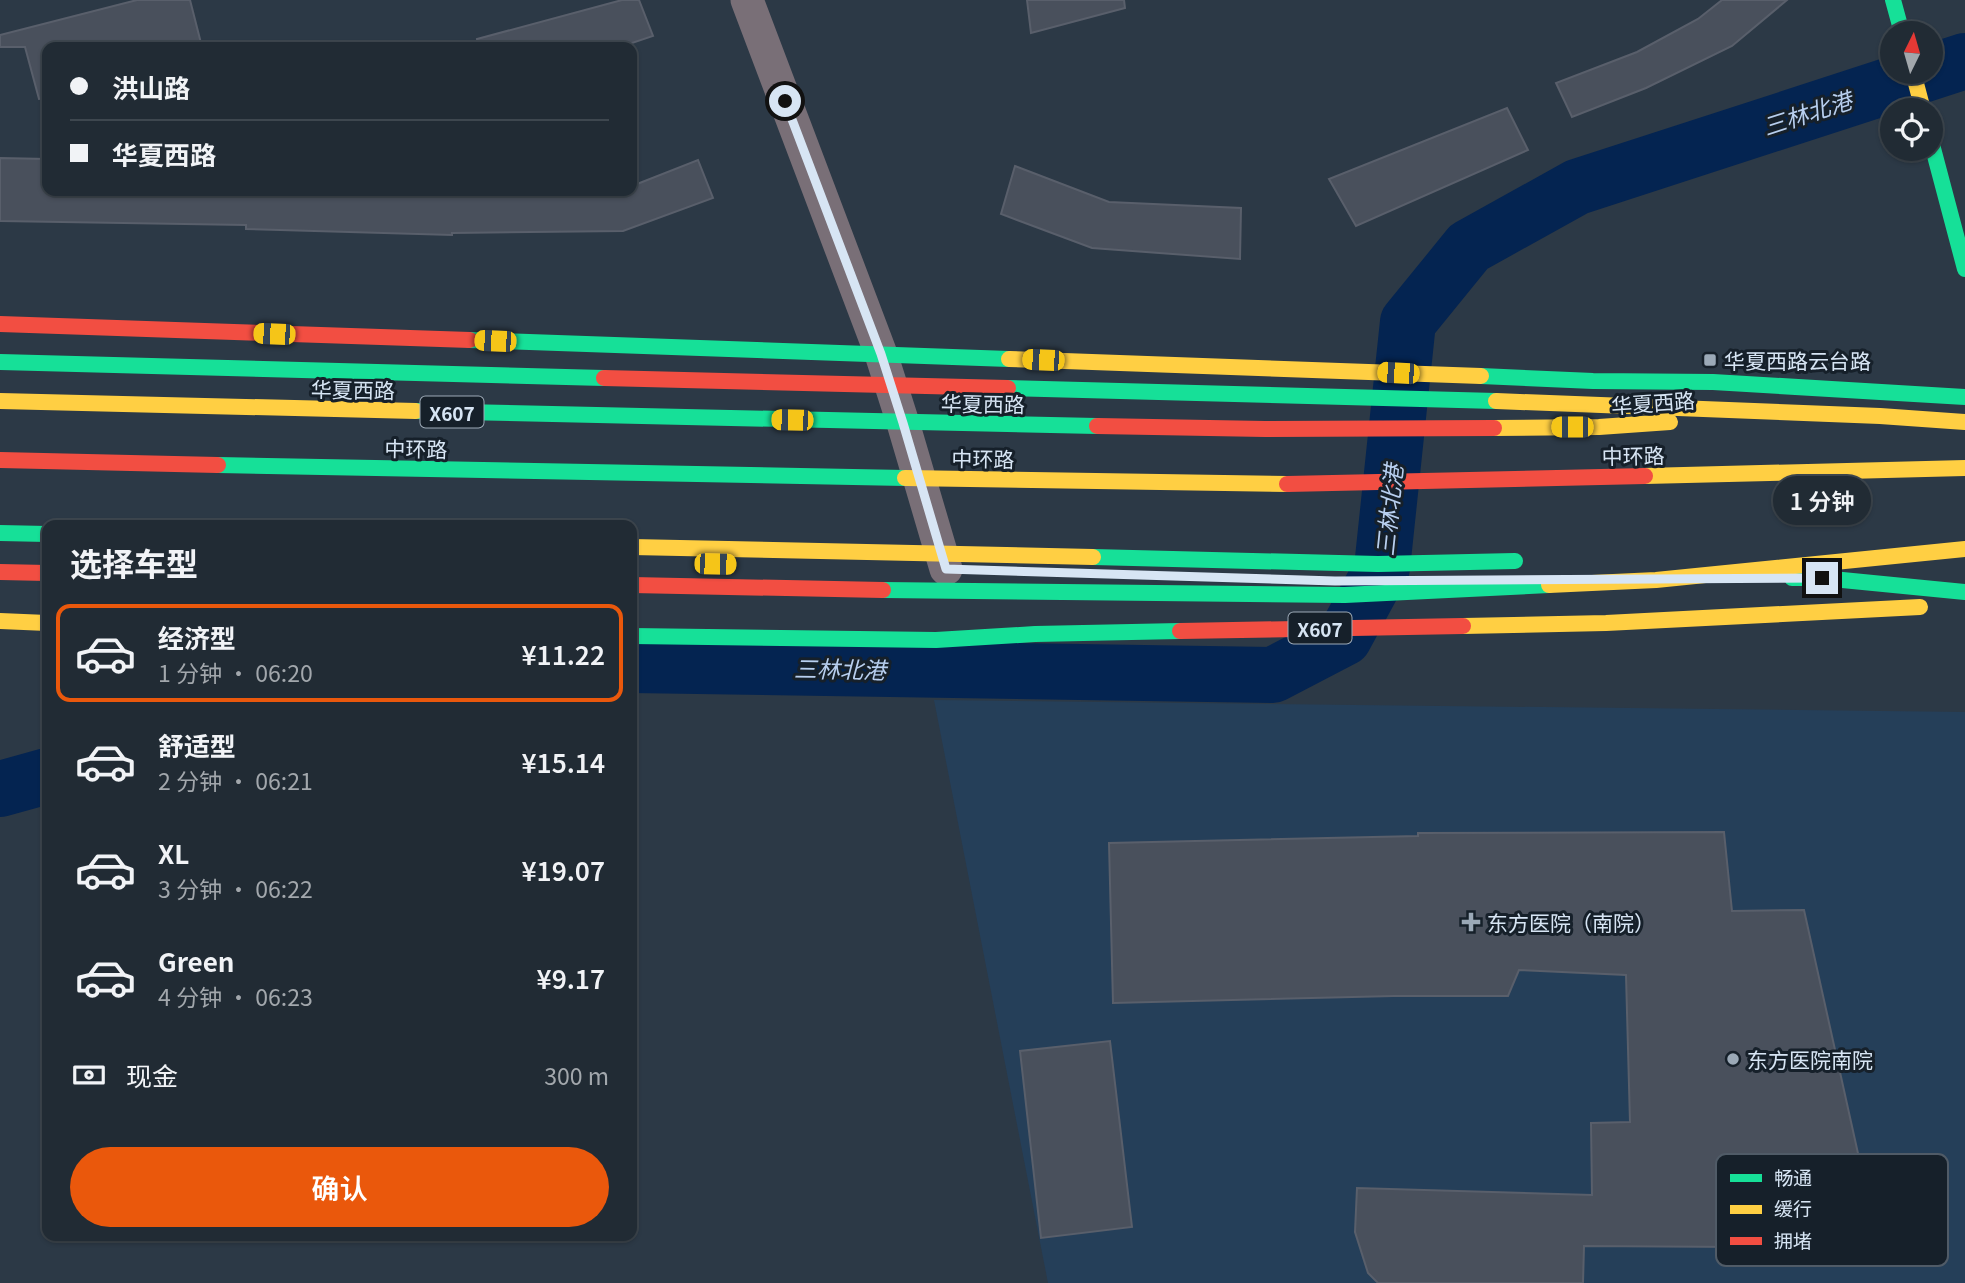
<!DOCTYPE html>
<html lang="zh">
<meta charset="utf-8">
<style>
:root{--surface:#212b34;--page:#2d3740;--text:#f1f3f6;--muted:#a2a7ac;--line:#3e474f;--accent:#ea580c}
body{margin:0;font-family:Georgia,"Noto Sans SC",serif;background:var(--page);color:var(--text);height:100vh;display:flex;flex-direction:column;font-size:26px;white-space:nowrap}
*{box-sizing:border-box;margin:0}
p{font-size:23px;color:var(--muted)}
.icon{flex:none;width:38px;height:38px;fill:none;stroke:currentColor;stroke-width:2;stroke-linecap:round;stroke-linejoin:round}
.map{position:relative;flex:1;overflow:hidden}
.side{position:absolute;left:42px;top:520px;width:595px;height:721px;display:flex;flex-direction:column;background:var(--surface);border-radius:14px;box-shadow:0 2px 5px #0004,0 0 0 2px var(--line)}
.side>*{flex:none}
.hud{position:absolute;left:42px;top:42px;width:595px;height:154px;border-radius:14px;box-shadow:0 2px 5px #0004,0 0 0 2px var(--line);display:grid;align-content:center;height:154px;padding:0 28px;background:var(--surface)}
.needle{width:46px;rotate:5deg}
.fabs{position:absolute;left:1880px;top:21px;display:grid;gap:14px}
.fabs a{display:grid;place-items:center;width:63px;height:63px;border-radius:50%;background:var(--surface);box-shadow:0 2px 5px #0004,0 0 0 2px var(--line);font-size:35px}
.end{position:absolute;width:32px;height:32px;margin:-16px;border:9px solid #d7e5f4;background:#111;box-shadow:0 0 0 4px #111}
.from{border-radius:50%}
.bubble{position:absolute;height:49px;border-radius:24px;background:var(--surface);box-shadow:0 2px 5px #0004,0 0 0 2px var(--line);font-size:23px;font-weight:600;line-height:49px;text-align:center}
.car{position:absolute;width:21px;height:42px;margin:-21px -10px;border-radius:9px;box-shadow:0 0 5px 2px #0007;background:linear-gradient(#f5c518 24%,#345 0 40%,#f5c518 0 76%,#345 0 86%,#f5c518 0)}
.hud b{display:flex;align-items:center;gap:24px;height:66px;font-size:26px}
.hud b+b{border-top:2px solid var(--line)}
.hud i{width:18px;height:18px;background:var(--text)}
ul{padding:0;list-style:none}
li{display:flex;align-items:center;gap:21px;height:98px;margin:0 14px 10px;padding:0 14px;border:4px solid transparent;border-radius:14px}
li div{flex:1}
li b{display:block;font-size:26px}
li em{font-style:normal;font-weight:600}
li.current{border-color:var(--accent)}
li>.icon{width:63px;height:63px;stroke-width:1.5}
h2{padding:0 28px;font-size:32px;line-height:84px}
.pay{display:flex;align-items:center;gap:18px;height:77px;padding:0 28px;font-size:26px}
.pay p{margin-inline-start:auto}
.button{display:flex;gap:14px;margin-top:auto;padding:14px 28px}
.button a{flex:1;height:80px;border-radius:42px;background:var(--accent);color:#fff;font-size:28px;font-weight:600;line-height:80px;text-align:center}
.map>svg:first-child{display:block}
.built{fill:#253f59}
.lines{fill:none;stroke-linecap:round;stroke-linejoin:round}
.river{stroke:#042451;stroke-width:56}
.building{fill:#49505c;stroke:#595f6b;stroke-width:2}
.street{stroke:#796f77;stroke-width:33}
.fast{stroke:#16e098;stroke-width:16}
.slow{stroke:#ffcf43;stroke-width:16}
.jam{stroke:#f24e42;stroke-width:16}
.fast-bridge{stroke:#16e098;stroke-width:16}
.slow-bridge{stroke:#ffcf43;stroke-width:16}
.jam-bridge{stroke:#f24e42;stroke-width:16}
.route{stroke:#d7e5f4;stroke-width:9}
.poi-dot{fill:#9ba9b7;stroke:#16202a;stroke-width:2.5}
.labels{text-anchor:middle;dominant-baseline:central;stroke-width:6;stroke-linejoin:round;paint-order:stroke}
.shield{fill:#16202a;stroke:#9daab7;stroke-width:2}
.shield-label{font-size:19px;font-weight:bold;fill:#d7e5f4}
.poi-label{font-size:21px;fill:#d7e5f4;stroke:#16202a;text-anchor:start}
.street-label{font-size:21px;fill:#d7e5f4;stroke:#16202a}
.water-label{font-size:23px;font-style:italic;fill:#b8cfef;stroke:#16202a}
.key{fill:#16202a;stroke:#505b67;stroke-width:2}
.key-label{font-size:19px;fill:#d7e5f4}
</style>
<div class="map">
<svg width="1965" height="1283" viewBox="0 0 1965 1283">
<rect width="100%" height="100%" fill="#2c3946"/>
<polygon class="built" points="934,700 1965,712 1965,1283 1048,1283"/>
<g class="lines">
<g class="river">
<polyline points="632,665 1273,675 1344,638 1382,568 1408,322 1469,247 1577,187 1965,61"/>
<polyline points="0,789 47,776"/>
</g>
</g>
<g class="building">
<polygon points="137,0 190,0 202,47 47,47 47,98 39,99 25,47 0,47 0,35"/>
<polygon points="622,0 639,0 653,36 620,47 478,47 477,39"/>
<polygon points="1027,0 1124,0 1125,8 1031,33"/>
<polygon points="1722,0 1787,0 1732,46 1646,88 1572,117 1556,83 1637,52 1698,19"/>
<polygon points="1507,108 1528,150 1356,226 1329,179"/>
<polygon points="0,158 47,159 47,191 509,191 615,192 632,191 632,186 698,160 713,198 623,231 452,233 452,235 246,229 246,225 0,221"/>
<polygon points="1015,166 1109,202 1241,208 1240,259 1092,248 1001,214"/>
<polygon points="1724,832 1732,911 1804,910 1879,1248 1584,1246 1583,1283 1378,1283 1368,1273 1355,1232 1357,1188 1592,1195 1591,1123 1630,1122 1626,975 1519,970 1508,996 1394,996 1113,1003 1109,843 1418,836 1418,833"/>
<polygon points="1110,1041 1132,1227 1041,1238 1020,1051"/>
</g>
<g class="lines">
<polyline class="street" points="747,0 881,354 903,423 946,569"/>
<g class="fast">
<polyline points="1893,0 1902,33"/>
<polyline points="1930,137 1965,269"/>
<polyline points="470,340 1009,359"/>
<polyline points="1481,376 1593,381 1713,382 1965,397"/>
<polyline points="416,411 1097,426"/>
<polyline points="0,533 47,534"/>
<polyline points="1792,578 1822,578 1965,592"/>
<polyline points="632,636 936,640 1035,634 1180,631"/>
</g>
<g class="slow">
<polyline points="1913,72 1923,110"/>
<polyline points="1009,359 1481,376"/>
<polyline points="0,401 416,411"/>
<polyline points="1494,428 1599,427 1670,422"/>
<polyline points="0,621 47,623"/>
<polyline points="1463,626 1606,623 1920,607"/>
</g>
<g class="jam">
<polyline points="0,324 470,340"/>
<polyline points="1097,426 1265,429 1494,428"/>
<polyline points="0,572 47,573"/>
<polyline points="1180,631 1463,626"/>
</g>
<g class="fast-bridge">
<polyline points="0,362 604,378"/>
<polyline points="1008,388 1496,401"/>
<polyline points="218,465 905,478"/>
<polyline points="1093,557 1378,564 1515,561"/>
<polyline points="883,590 1345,595 1549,585"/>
</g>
<g class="slow-bridge">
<polyline points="1496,401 1880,416 1965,422"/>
<polyline points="1645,476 1965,468"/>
<polyline points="905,478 1287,484"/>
<polyline points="632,547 1093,557"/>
<polyline points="1549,585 1656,580 1965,549"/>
</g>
<g class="jam-bridge">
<polyline points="604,378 1008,388"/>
<polyline points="0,460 218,465"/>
<polyline points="1287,484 1645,476"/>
<polyline points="632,585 883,590"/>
</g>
</g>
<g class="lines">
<polyline class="route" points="785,101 881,354 903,423 946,569 1335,581 1822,578"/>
</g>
<g class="poi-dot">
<rect x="1703" y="353" width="14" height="14" rx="3.5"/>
<path d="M1467.5 911.5h7v7h7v7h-7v7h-7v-7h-7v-7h7z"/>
<circle cx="1733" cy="1059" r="7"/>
</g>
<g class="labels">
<g class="shield">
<rect x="420.5" y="396.5" width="63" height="31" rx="5"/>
<rect x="1288.5" y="612.5" width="63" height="31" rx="5"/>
</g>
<g class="shield-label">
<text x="452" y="412">X607</text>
<text x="1320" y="628">X607</text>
</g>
<g class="poi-label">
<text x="1724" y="360">华夏西路云台路</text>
<text x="1487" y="922">东方医院（南院）</text>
<text x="1747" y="1059">东方医院南院</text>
</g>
<g class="street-label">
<text transform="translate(353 389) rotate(1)">华夏西路</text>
<text transform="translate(1653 402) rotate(-4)">华夏西路</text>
<text transform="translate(983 403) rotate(1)">华夏西路</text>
<text transform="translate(416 448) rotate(1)">中环路</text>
<text transform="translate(1633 455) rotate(-1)">中环路</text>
<text transform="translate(983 458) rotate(1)">中环路</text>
</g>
<g class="water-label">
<text transform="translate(1807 112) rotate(-18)">三林北港</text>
<text transform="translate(1388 510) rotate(-84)">三林北港</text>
<text transform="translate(840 668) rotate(1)">三林北港</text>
</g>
</g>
<rect x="1716" y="1154" width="232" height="112" rx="10" class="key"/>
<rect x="1730" y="1174" width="32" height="8" fill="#16e098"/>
<rect x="1730" y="1205" width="32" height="9" fill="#ffcf43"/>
<rect x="1730" y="1237" width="32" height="8" fill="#f24e42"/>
<g class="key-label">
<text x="1774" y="1185">畅通</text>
<text x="1774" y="1216">缓行</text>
<text x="1774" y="1248">拥堵</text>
</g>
</svg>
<div class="fabs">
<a><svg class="needle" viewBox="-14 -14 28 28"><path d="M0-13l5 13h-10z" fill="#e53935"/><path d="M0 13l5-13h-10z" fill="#a2a7ac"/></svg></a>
<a><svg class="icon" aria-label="locate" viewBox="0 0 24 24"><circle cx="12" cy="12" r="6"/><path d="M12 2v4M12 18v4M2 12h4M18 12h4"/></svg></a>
</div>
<i class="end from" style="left:785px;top:101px"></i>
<i class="end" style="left:1822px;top:578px"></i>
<div class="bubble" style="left:1773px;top:476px;width:98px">1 分钟</div>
<i class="car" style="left:274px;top:334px;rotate:272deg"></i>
<i class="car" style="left:495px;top:341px;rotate:272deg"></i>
<i class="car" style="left:1043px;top:360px;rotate:272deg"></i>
<i class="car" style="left:1398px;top:373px;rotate:273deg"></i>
<i class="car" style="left:792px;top:420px;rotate:271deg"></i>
<i class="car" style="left:1572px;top:427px;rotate:270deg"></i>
<i class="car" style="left:715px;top:564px;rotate:91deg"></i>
<div class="hud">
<b><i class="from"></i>洪山路</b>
<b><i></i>华夏西路</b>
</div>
<section class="side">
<h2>选择车型</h2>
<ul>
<li class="current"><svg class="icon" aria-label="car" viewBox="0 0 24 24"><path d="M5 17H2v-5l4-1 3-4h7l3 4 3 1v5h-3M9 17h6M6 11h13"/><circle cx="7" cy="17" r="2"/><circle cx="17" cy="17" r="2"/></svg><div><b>经济型</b><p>1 分钟 · 06:20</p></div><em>¥11.22</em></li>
<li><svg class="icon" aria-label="car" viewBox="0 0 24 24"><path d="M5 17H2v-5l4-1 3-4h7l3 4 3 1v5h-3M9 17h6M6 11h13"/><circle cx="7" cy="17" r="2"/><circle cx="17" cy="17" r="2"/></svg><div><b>舒适型</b><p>2 分钟 · 06:21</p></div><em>¥15.14</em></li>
<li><svg class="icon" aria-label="car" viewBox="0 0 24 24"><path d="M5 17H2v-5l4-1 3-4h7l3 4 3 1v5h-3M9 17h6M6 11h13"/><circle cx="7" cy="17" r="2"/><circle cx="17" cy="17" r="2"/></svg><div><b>XL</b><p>3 分钟 · 06:22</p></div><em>¥19.07</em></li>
<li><svg class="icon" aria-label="car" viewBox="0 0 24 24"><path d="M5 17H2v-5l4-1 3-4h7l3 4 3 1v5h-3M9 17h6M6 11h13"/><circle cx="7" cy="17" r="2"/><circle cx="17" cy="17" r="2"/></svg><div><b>Green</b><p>4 分钟 · 06:23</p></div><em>¥9.17</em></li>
</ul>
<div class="pay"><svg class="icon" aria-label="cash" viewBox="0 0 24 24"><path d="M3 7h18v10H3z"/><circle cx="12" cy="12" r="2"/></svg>现金<p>300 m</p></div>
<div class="button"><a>确认</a></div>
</section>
</div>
